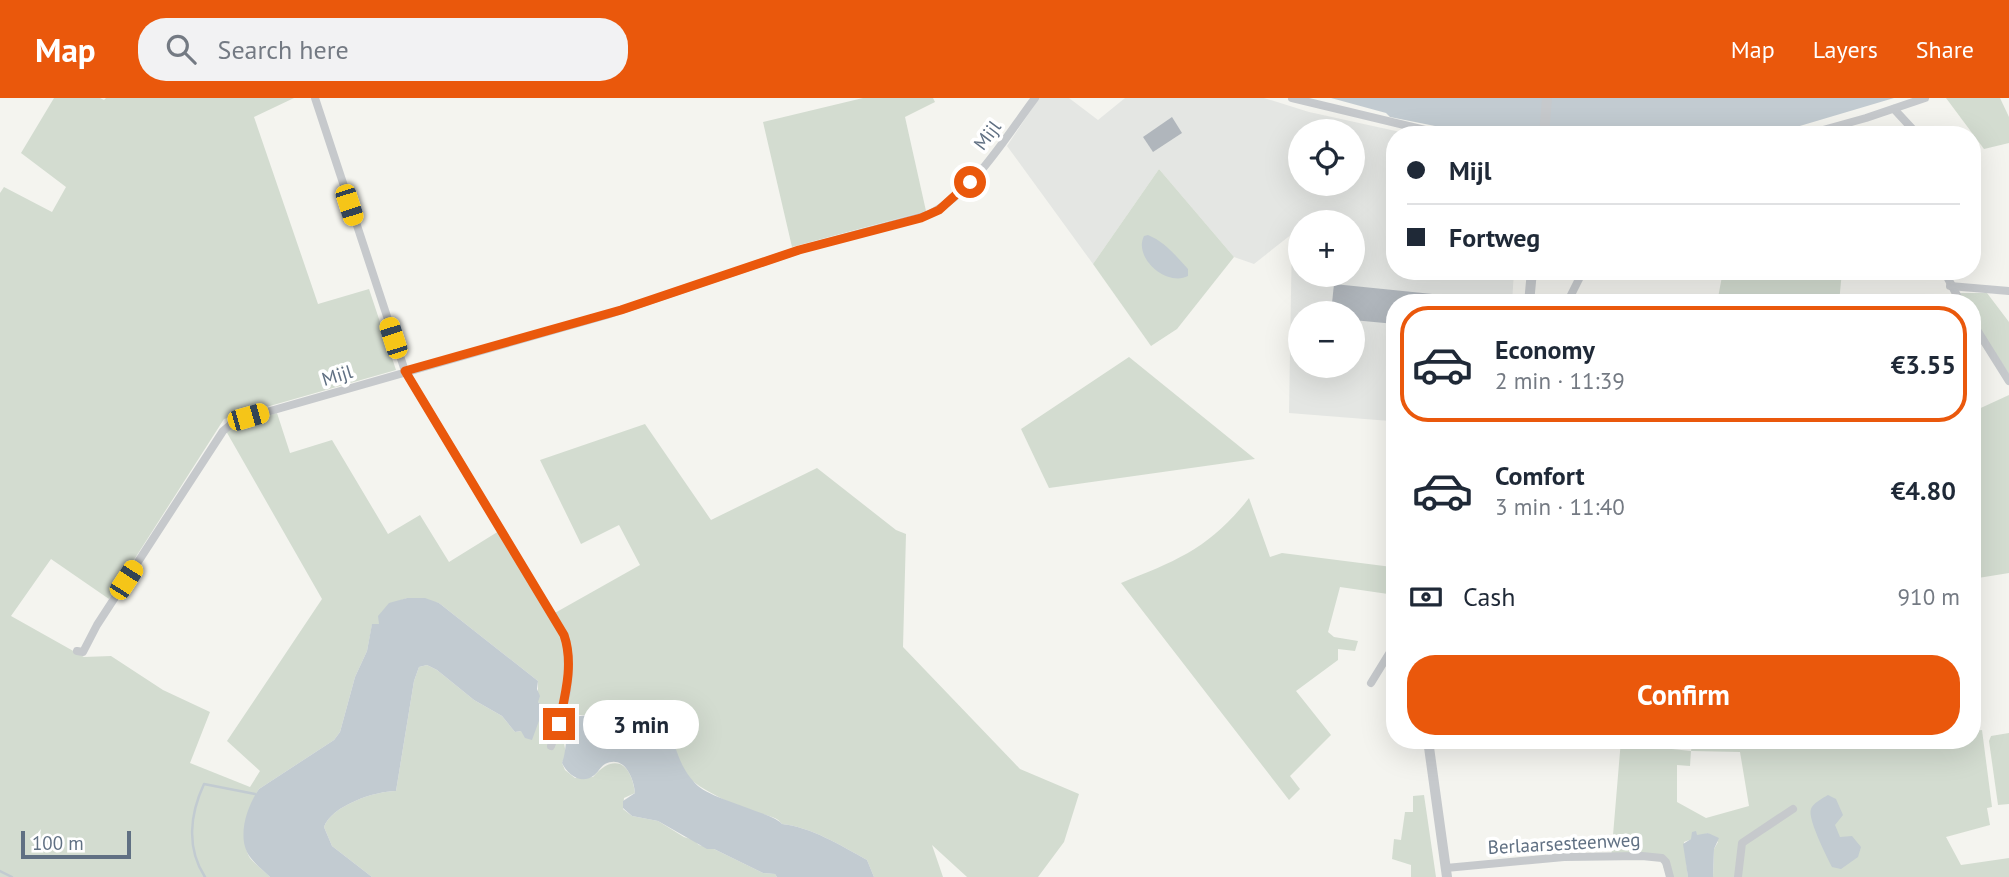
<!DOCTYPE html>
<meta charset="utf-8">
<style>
:root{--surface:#fff;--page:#f2f2f3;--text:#1f2937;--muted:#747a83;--line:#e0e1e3;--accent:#ea580c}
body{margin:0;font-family:"PT Sans",sans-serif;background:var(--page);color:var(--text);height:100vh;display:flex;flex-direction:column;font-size:26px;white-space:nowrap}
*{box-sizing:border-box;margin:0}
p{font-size:23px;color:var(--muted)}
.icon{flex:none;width:38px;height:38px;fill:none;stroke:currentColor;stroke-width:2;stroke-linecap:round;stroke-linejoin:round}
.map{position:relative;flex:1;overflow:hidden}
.sheet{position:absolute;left:1386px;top:196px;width:595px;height:455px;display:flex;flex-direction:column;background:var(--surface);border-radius:28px;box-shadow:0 7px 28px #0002}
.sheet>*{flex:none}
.hud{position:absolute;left:1386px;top:28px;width:595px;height:154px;border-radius:28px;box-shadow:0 7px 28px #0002;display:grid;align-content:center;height:154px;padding:0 21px;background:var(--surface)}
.fabs{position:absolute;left:1288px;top:21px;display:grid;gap:14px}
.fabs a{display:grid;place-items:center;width:77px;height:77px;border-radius:50%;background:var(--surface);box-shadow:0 7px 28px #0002;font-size:35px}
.scale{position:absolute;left:21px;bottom:18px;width:110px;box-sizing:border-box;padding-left:7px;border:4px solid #607083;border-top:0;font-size:19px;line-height:24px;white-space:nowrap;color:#607083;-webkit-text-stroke:5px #fff;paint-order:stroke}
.end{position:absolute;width:32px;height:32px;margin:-16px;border:9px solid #ea580c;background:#fff;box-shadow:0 0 0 4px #fff}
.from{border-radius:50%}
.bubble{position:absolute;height:49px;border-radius:24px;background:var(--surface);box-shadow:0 7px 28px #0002;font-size:23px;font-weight:600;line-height:49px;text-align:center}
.car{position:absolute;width:21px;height:42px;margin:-21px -10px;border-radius:9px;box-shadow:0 0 5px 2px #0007;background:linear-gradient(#f5c518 24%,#345 0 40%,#f5c518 0 76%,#345 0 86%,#f5c518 0)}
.hud b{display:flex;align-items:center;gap:24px;height:66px;font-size:26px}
.hud b+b{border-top:2px solid var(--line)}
.hud i{width:18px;height:18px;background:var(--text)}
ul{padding:12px 0 0;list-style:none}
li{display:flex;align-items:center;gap:21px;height:116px;margin:0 14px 10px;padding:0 7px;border:4px solid transparent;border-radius:28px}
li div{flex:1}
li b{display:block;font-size:26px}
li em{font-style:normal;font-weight:600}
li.selected{border-color:var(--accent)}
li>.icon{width:63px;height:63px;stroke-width:1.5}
.pay{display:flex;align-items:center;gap:18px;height:77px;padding:0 21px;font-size:26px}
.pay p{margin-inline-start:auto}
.cta{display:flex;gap:14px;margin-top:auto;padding:14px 21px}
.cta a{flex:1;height:80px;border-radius:28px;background:var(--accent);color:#fff;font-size:28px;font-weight:600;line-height:80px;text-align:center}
header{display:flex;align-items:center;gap:42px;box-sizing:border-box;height:98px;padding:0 35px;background:var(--accent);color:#fff}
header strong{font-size:33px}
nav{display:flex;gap:38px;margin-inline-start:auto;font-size:24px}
.search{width:490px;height:63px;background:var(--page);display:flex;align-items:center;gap:18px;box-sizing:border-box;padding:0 24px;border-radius:28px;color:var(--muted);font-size:26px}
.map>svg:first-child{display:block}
.built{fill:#e4e6e3;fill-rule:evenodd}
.green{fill:#d3dcd0;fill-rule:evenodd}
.water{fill:#c2cbd1}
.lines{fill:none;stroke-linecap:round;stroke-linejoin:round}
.stream{stroke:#c2cbd1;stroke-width:2.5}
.building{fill:#b0b6bc}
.minor{stroke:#c6c9cc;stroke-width:8}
.tertiary{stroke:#c6c9cc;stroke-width:10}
.route{stroke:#ea580c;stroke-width:9}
.labels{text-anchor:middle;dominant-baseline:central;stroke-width:7;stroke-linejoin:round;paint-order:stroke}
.street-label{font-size:19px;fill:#607083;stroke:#fff}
</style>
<header>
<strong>Map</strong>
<div class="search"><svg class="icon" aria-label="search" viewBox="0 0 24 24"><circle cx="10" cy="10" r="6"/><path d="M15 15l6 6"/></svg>Search here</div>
<nav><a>Map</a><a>Layers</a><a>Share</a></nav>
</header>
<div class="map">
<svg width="2009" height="779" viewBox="0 0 2009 779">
<rect width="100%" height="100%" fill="#f4f4ef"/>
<path class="built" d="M1039,0H1069L1098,22L1125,0H1264L1309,14L1414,37H1395V173H1514L1512,205H1395V261H1391L1390,323L1289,315L1292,136L1254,166L1234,159L1159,71L1093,166L1007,48ZM1300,33H1353V86H1300ZM1300,124H1353V177H1300ZM1300,215H1353V268H1300Z"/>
<g class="green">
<path d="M54,0H100L104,2L106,0H294L254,19L318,206L369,191L396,272L224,321L109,501L51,461L11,518L84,559L111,558L163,592L210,614L190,665L250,689L260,673L227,643L322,501L226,333L234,328L277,315L290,355L332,342L388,436L420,417L449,464L499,433L553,516L640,467L619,427L581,446L540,362L645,326L711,422L817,370L896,432L906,436L903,549L1020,671L1079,696L1064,744L1038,779H967L932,747L943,779H874L867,762C842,748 811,729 782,726C776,717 762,717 753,714C734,707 699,691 687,678C668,656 680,631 647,617C627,608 599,618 577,617L564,645L566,656L562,665L565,672L575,680L593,679C614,655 631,664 635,695L624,700L623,711L632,718L658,723L684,739L694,742L699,747L714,751L763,775L775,776L777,779H372L332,748L324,729C331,708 375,693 396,693L414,583L419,569L427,567L437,572L474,602L502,618L515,634L521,633L542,619L544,609L538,604V583L439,505L407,500L396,504L379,526L372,527L367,553L355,579L340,634L334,642L259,691C249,706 239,744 250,760C256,767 264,773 270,779H0V95L4,89L52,114L66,89L21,55Z"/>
<polygon points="863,0 933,0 935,4 905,19 926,113 792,149 763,24"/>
<polygon points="1946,0 2000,0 2009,19 2009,45 1984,51"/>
<polygon points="1159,71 1234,159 1177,231 1151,248 1093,166"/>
<polygon points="1723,173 1842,173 1839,205 1672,205 1673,198 1717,205"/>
<polygon points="1957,195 1987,195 2009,224 2009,276 1972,219 1972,205 1963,205"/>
<polygon points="1129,259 1255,361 1049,390 1021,331"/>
<polygon points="2009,297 2009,475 1972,481 1972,314"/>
<path d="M1249,400L1270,459L1282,455L1392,469L1388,496L1340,489L1328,534L1334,539L1358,543L1355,553L1338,551V562L1296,593L1331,637L1290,678L1300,691L1289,702L1121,485C1178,462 1210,450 1249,400Z"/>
<path d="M1982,632L1992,709L1987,710L1990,727L1946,739L1961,767L2009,760V779H1713L1714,751L1718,744L1708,735L1684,744L1688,779H1667L1661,762L1611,761L1621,642H1643V648L1691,653L1693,642H1891V645L1912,642H1972V633ZM1691,653L1740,654L1749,708L1706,720L1677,704V667L1690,668Z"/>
<polygon points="2009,635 2009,706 1998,707 1989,643 1991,638"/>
<polygon points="1424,697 1436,779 1411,779 1411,767 1392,761 1394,741 1401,742 1405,714 1413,714 1413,698"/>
</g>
<g class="water">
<polygon points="1331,0 1894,0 1793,30 1754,37 1501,37 1476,33 1470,35 1390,19 1386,15"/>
<path d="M1148,137C1165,144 1175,157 1188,171V178C1167,189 1133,160 1144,138Z"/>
<path d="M407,500H425L439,505L538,583L537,591L540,598L538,604L544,609L532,642L525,640L521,633L515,634L502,618L474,602L437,572L427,567L419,569L414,583L396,693C375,693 331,708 324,729L332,748L372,779H270C264,773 256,767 250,759C236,740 247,708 259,691L334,642L340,634L355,579L367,553L372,526H379L378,518L389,505Z"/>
<path d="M636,612C687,631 666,658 698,688C714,702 775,716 782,726C811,729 842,748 867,762L874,779H777L775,776L763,775L714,751H707L658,723L632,718L623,710V703L635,695C634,680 624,656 605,666C600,669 598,675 593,678C581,687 567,676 562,665C568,650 564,634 571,619Z"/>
<path d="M1828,697L1836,701L1843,717L1835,727L1840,739L1852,738L1861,749L1858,759L1841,771L1832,769C1827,759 1807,720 1811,711C1813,705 1823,700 1828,697Z"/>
<polygon points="1696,733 1697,737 1708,735 1719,740 1714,751 1713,779 1688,779 1683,746 1691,741 1692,734"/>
</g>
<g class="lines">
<g class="stream">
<polyline points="0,773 12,779"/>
<path d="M205,779C186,750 190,716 204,686L255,696"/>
</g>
</g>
<g class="building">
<polygon points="1172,19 1182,35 1153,54 1143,39"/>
<polygon points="1334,186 1452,198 1451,205 1395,205 1395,226 1353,222 1353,215 1331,215"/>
</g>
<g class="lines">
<g class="minor">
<path d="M315,0L405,273L564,537C576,572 564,614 551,648"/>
<polyline points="1292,0 1446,37"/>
<polyline points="1894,11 1918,37"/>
<polyline points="1805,37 1866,20 1925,0"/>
<polyline points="1944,173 1961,205"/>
<polyline points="1950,188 2009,193"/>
<polyline points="1567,205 1583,173"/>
<polyline points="1972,224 2009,283"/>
<path d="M77,553L83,554L97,527L223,333L235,323L607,217L799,152L930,116C975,92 1005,40 1035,0"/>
<polyline points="1371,585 1395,546"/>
<polyline points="1446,770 1564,759 1642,758 1662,760 1666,764 1670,779"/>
<polyline points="1738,779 1742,745 1793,711"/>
</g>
<g class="tertiary">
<polyline points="1544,37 1547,0"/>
<polyline points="1529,205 1532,173"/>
<polyline points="1428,642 1447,779"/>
</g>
</g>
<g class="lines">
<path class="route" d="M559,626C565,597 574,566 564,537L405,273L621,212L799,152L921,120L939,112L970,84"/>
</g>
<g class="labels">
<g class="street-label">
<text transform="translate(987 37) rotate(-53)">Mijl</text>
<text transform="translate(337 277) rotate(-17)">Mijl</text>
<text transform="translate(1564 745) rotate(-3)">Berlaarsesteenweg</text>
</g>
</g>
</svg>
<div class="fabs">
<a><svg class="icon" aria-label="locate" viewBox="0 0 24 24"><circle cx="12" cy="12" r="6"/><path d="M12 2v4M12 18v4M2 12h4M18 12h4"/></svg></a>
<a>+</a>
<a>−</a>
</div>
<div class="scale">100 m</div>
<i class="end from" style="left:970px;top:84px"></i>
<i class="end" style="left:559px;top:626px"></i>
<div class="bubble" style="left:583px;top:602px;width:116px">3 min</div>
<i class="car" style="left:349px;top:107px;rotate:162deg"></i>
<i class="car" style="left:393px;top:240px;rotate:342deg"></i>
<i class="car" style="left:248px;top:319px;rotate:74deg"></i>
<i class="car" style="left:126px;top:482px;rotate:33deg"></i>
<div class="hud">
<b><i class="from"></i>Mijl</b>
<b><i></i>Fortweg</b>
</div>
<section class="sheet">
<ul>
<li class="selected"><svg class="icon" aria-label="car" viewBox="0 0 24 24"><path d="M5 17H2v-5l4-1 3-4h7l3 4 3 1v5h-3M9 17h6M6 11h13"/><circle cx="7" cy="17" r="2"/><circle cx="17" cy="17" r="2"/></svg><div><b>Economy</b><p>2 min · 11:39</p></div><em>€3.55</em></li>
<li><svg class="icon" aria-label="car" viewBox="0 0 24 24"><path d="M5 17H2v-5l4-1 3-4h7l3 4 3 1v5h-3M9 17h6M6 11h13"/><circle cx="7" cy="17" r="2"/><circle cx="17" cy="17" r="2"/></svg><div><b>Comfort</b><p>3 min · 11:40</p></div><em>€4.80</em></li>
</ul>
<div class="pay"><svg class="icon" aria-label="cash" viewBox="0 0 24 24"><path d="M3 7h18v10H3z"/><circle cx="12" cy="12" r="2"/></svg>Cash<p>910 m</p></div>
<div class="cta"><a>Confirm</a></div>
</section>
</div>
